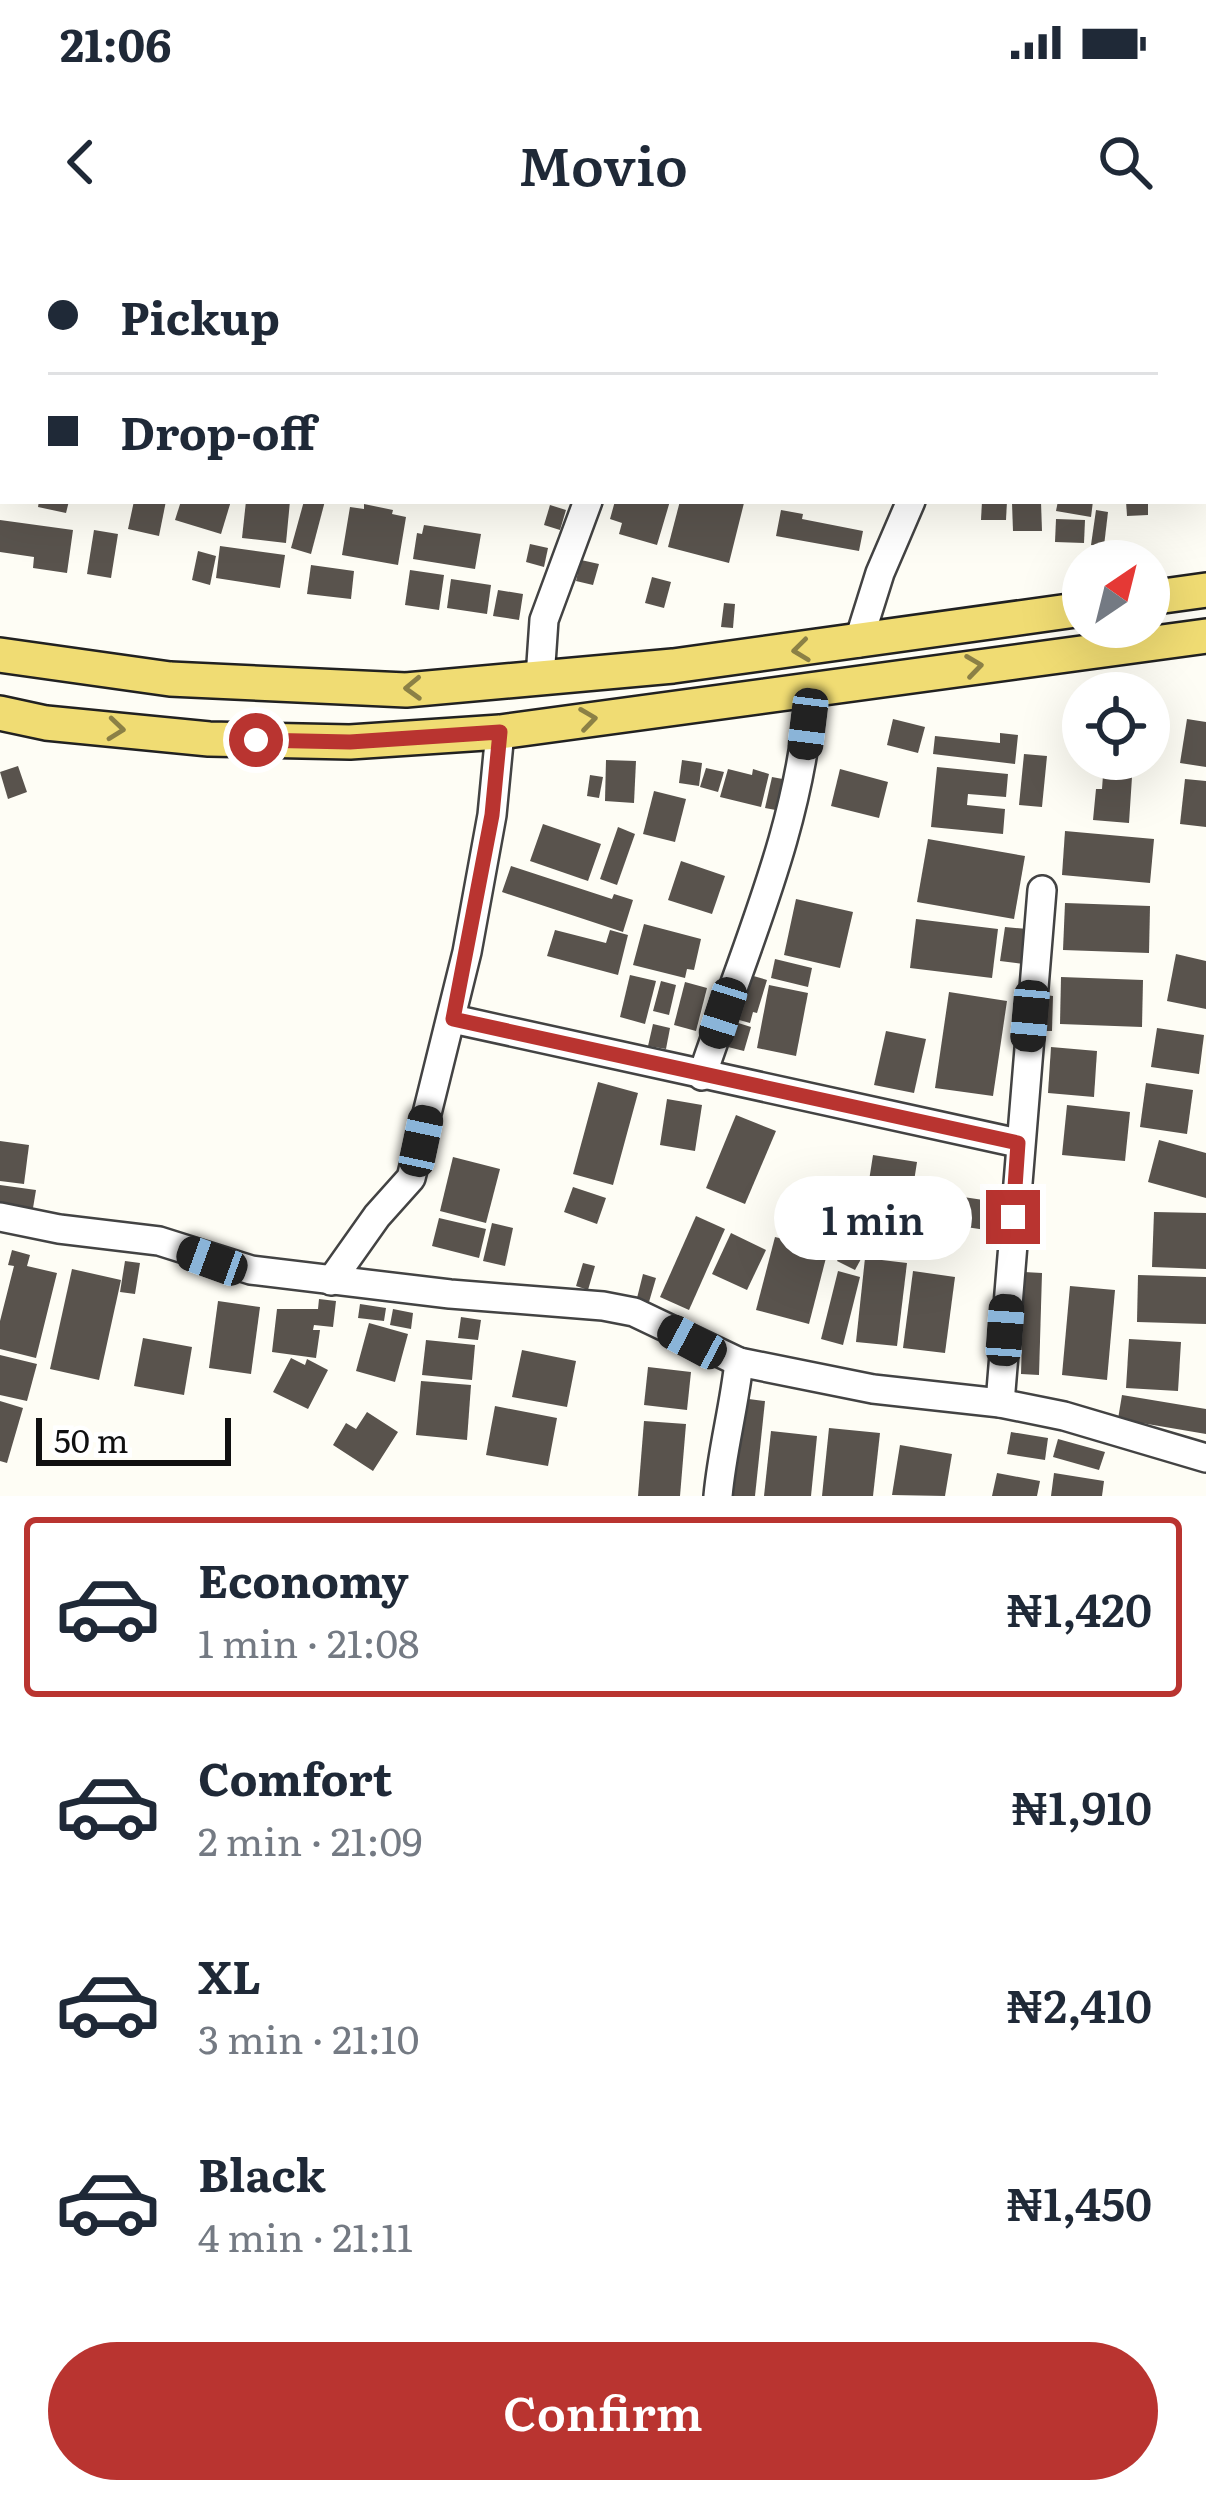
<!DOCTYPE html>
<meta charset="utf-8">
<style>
:root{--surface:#fff;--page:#f2f2f3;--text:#1f2937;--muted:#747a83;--line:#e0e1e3;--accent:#b93430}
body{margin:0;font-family:Literata,serif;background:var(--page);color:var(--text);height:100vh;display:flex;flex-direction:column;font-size:45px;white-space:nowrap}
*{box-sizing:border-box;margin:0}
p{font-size:39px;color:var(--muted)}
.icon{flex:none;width:66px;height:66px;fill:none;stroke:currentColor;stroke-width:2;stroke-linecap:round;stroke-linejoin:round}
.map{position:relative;height:1256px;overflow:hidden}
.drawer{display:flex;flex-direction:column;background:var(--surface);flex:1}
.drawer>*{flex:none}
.top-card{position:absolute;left:0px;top:0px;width:1206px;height:264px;box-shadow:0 12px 48px #0002;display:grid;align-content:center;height:264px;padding:0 48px;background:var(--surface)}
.needle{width:78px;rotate:35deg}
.buttons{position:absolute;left:1062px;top:300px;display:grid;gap:24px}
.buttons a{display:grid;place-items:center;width:108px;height:108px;border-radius:50%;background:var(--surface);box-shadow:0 12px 48px #0002;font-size:60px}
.scale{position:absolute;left:36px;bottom:30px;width:195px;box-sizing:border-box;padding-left:12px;border:6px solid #101010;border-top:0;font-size:33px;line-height:42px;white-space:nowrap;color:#101010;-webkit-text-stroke:9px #fff;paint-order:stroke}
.end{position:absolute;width:54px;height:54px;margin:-27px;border:15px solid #b93430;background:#fff;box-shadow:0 0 0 6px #fff}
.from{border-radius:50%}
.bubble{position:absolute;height:84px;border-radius:42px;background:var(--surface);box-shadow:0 12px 48px #0002;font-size:39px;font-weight:600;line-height:84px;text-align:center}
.car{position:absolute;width:36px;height:72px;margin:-36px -18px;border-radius:15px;box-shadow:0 0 9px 3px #0007;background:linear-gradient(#222 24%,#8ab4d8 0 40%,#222 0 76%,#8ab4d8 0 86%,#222 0)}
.top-card b{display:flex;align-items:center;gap:42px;height:114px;font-size:45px}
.top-card b+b{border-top:3px solid var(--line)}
.top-card i{width:30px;height:30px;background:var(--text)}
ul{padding:21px 0 0;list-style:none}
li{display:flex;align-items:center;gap:36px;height:180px;margin:0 24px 18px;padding:0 24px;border:6px solid transparent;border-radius:12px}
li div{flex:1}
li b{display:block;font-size:45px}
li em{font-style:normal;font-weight:600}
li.current{border-color:var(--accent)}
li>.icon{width:108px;height:108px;stroke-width:1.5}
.action{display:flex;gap:24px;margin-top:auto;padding:24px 48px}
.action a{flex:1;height:138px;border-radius:72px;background:var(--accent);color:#fff;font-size:48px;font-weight:600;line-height:138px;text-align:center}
.status{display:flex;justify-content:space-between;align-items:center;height:84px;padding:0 60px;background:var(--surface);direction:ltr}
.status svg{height:33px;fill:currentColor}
header{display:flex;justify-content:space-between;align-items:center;height:156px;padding:0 48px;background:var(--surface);font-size:54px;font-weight:600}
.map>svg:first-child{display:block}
.building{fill:#59534d}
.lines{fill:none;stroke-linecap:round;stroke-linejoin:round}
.minor-casing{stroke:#434343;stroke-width:32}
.major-casing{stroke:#212121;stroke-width:38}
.minor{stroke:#fff;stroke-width:27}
.major{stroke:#f0dc73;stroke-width:33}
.oneway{stroke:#8b8046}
.route{stroke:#b93430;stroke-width:15}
</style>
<div class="status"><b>21:06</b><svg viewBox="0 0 49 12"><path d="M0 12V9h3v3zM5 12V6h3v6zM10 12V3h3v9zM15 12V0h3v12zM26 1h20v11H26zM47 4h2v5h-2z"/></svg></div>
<header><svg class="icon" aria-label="back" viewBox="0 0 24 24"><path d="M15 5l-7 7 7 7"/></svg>Movio<svg class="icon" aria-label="search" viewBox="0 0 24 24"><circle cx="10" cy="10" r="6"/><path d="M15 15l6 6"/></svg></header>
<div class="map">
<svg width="1206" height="1256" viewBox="0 0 1206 1256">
<rect width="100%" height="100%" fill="#fefdf5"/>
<g class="building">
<polygon points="39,261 69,261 66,273 38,267"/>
<polygon points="134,261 166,261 159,296 128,289"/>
<polygon points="181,261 231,261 221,294 175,280"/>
<polygon points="246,261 290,261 286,303 242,298"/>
<polygon points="304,261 325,261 311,314 291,308"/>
<polygon points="615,261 670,261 657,305 619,294 622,283 610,279"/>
<polygon points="680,261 744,263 729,323 668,307"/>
<polygon points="982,261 1007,261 1006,280 981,280"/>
<polygon points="1058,261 1093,261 1091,277 1056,271"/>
<polygon points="1126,261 1148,261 1148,275 1127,276"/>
<polygon points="1041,262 1042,291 1013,291 1012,263"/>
<polygon points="364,264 393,270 392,274 406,277 398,325 342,315 350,267 364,269"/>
<polygon points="550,265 566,270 560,290 544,285"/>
<polygon points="781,270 803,274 802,279 863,291 859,311 776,296"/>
<polygon points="1096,270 1108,272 1104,306 1091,305"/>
<polygon points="1056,279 1085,280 1084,303 1055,302"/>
<polygon points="0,280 73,290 67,333 33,328 34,317 0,312"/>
<polygon points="424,285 481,294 475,329 413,319 417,293 422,294"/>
<polygon points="94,290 118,294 111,338 87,334"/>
<polygon points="530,304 548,308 544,327 526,322"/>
<polygon points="220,306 285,315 280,348 216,338"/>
<polygon points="198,311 216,316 210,345 192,340"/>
<polygon points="581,320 599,324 593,345 576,341"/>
<polygon points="311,325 354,331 351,359 307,354"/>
<polygon points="410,330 444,335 439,370 405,365"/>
<polygon points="652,337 671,342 664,368 645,363"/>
<polygon points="451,339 491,345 487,374 447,368"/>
<polygon points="498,350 523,354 519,380 493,376"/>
<polygon points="724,363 735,364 733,388 721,387"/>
<polygon points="893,479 925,487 918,513 887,505"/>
<polygon points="1187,479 1206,482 1206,527 1180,523"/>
<polygon points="1000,493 1018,495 1015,524 933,514 935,496 1000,503"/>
<polygon points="1024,514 1047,516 1042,567 1019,565"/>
<polygon points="606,520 636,521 634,563 605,561"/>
<polygon points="682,520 702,523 699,546 679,543"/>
<polygon points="18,526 27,552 8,559 0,532"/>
<polygon points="937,527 1008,534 1006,557 968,554 967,565 1005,569 1003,594 931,587"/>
<polygon points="706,528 724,532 718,552 700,547"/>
<polygon points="728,529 752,535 753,529 769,534 761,567 720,557"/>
<polygon points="840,529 888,542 879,578 831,566"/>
<polygon points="590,535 603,537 599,558 587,556"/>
<polygon points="1103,535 1132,537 1129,583 1093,580 1096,549 1102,549"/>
<polygon points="772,537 788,540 781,571 765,568"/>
<polygon points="1185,539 1206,541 1206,587 1180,584"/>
<polygon points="654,551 686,559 675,602 643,594"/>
<polygon points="543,584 601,604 588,641 530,621"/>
<polygon points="618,587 635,594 617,645 600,639"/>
<polygon points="1065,591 1154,599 1150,643 1062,635"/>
<polygon points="928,599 1025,616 1014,679 917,662"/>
<polygon points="681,621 725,636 712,674 668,660"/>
<polygon points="511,626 612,659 614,654 633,660 623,692 502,652"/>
<polygon points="796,659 853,672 840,728 784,715"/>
<polygon points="1065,663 1150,666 1149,713 1063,710"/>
<polygon points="916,679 998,689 992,738 910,728"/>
<polygon points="644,684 701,699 694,730 687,729 685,738 633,725"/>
<polygon points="1005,687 1028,689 1023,724 1000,721"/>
<polygon points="555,690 606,703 610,690 628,695 618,735 547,716"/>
<polygon points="1176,714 1206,721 1206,769 1167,761"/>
<polygon points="775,719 812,728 808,747 771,738"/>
<polygon points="630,735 656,741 645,784 620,777"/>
<polygon points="750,735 767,740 757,773 753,772 750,783 732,778"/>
<polygon points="1061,737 1143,740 1142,787 1060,784"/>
<polygon points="661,741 676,745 669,775 653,771"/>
<polygon points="685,742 707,748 696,791 674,785"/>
<polygon points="769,745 808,753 796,816 757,808"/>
<polygon points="949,752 1007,761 993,856 935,848"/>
<polygon points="1045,755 1053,756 1052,791 1044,791"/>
<polygon points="732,781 751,787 744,811 724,806"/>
<polygon points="653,784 670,788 666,809 648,806"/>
<polygon points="1157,788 1204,795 1199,834 1151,827"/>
<polygon points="886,791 926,799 914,853 874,845"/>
<polygon points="1051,807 1097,811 1094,857 1048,853"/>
<polygon points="598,842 638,853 613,945 573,934"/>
<polygon points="1146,843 1193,850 1187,894 1140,887"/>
<polygon points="667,859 702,865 695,911 660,905"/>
<polygon points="1067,865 1130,872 1125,921 1062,915"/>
<polygon points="736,875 776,891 745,964 706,948"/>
<polygon points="1159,900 1206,913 1206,958 1148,942"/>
<polygon points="0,901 29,905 24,944 0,941"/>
<polygon points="873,915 917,922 903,1012 859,1005"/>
<polygon points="453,917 500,929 486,983 440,971"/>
<polygon points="0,945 36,950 32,974 0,969"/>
<polygon points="824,945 849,957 831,1002 797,985 810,957 817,960"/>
<polygon points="573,947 606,958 597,984 564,972"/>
<polygon points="930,952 990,961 986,990 926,981"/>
<polygon points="1154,972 1206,973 1206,1029 1152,1027"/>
<polygon points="696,976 725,989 689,1070 660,1057"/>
<polygon points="439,978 486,989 479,1018 432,1006"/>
<polygon points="492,983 513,988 505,1026 483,1021"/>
<polygon points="731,993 766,1010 747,1050 712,1034"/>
<polygon points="775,997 828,1010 809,1084 756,1070"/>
<polygon points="12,1010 30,1015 27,1026 57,1033 36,1118 0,1109 0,1081 14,1026 8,1025"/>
<polygon points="843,1010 861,1019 855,1030 837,1021"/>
<polygon points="865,1018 907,1023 897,1106 856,1102"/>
<polygon points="125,1021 140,1023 135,1054 120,1052"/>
<polygon points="583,1023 595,1026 588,1050 576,1046"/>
<polygon points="72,1029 121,1040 99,1140 50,1129"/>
<polygon points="838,1031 860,1037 843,1105 821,1099"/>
<polygon points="913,1031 955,1037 945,1113 903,1108"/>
<polygon points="1024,1032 1042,1033 1039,1135 1021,1134"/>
<polygon points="643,1034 656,1038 649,1062 637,1058"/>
<polygon points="1138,1035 1206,1037 1206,1084 1137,1082"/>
<polygon points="1070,1046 1115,1050 1107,1140 1062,1135"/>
<polygon points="319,1059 336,1061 333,1087 314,1085 313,1090 320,1090 316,1118 272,1112 277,1069 318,1069"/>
<polygon points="218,1061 260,1067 251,1134 209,1128"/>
<polygon points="360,1064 386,1068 384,1081 358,1078"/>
<polygon points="393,1069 413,1073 411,1089 390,1085"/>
<polygon points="461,1077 481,1080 478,1100 458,1098"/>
<polygon points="369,1083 408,1094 395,1142 356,1131"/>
<polygon points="143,1098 192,1107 184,1155 134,1146"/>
<polygon points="1129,1099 1181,1102 1178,1151 1126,1148"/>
<polygon points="426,1100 475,1105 472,1140 422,1135"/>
<polygon points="522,1110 576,1121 567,1167 512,1157"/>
<polygon points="0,1115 37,1124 27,1161 0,1155"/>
<polygon points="291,1118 305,1125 307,1119 328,1130 308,1169 273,1152"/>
<polygon points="648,1127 691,1132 687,1170 644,1165"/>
<polygon points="421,1141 471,1145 467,1200 416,1195"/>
<polygon points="1122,1155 1206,1169 1206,1194 1118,1179"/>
<polygon points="741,1158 765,1161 755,1256 730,1256"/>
<polygon points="0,1161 23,1168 7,1223 0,1221"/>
<polygon points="495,1166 557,1178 548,1226 486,1215"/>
<polygon points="367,1172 398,1192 373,1231 333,1205 346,1183 356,1189"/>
<polygon points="644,1181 686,1184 680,1256 638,1256"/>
<polygon points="829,1188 880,1193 873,1256 822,1256"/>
<polygon points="771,1191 817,1196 811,1256 764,1256"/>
<polygon points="1011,1192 1048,1198 1045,1220 1007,1214"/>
<polygon points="1058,1199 1105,1212 1099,1230 1053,1217"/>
<polygon points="900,1205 952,1214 945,1256 892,1255"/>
<polygon points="997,1233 1040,1241 1037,1256 992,1256"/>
<polygon points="1054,1233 1104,1241 1102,1256 1051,1256"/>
</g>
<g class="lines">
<defs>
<g id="minor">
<polyline points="547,0 555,3"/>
<polyline points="1098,0 1098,3"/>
<polyline points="640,3 642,0"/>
<polyline points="858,403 880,333 911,261"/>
<polyline points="540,438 544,380 588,261"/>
<polyline points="453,779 1018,903"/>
<path d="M702,836C744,710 803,582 810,449"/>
<polyline points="0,977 59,989 159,1001 251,1030 450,1054 603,1066 634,1072 739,1122 873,1149 1000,1163 1064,1176 1206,1218"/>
<polyline points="331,1041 377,976 411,938 467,712 492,575 500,492"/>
<polyline points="1000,1163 1042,650"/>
<path d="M718,1256C722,1211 734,1168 739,1122"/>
</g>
<g id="major">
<polyline points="1149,358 1206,350"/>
<polyline points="0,415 170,439 406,450 673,426 1083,369"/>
<polyline points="0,473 46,483 209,499 350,502 500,492 1206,396"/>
</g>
</defs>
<use href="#minor" class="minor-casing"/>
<use href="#major" class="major-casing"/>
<use href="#minor" class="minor"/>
<use href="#major" class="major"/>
</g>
<defs><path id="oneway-chevron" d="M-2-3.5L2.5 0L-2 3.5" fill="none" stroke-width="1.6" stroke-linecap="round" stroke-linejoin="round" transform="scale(3)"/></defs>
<g class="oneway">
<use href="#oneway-chevron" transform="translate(801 410) rotate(173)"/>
<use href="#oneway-chevron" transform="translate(974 426) rotate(-8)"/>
<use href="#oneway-chevron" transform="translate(413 448) rotate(178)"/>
<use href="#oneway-chevron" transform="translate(588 479) rotate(-8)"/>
<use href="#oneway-chevron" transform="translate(116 489) rotate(6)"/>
</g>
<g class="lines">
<polyline class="route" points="256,500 350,502 500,492 492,575 453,779 1018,903 1013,977"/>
</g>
</svg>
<div class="buttons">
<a><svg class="needle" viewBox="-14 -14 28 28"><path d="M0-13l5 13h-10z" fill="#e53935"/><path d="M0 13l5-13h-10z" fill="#747a83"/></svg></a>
<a><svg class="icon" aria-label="locate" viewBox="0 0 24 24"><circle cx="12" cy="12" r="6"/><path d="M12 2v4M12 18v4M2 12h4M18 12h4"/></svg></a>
</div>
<div class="scale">50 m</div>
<i class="end from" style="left:256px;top:500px"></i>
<i class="end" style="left:1013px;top:977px"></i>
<div class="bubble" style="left:774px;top:936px;width:198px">1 min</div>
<i class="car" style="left:808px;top:484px;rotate:187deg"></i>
<i class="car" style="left:723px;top:773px;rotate:198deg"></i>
<i class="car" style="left:1030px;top:776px;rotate:185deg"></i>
<i class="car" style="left:421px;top:901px;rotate:12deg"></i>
<i class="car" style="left:212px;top:1021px;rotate:290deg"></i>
<i class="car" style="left:1005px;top:1090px;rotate:4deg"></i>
<i class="car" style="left:692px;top:1102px;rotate:298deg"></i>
<div class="top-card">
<b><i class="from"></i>Pickup</b>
<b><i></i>Drop-off</b>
</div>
</div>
<section class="drawer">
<ul>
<li class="current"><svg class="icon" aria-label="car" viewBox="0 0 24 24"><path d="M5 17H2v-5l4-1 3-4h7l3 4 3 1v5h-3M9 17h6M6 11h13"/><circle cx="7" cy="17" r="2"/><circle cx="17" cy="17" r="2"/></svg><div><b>Economy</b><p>1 min · 21:08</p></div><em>₦1,420</em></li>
<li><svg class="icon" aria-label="car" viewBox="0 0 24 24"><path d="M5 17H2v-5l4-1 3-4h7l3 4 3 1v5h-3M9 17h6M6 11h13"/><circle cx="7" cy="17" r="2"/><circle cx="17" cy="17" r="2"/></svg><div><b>Comfort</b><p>2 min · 21:09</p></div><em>₦1,910</em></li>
<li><svg class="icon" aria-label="car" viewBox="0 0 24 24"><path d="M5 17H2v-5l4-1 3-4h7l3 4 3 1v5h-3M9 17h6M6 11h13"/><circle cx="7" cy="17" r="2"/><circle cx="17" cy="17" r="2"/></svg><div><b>XL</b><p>3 min · 21:10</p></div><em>₦2,410</em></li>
<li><svg class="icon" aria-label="car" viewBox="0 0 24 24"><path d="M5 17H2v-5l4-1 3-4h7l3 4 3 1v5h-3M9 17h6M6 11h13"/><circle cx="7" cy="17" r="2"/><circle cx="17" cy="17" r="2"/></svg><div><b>Black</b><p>4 min · 21:11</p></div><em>₦1,450</em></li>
</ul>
<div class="action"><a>Confirm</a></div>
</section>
